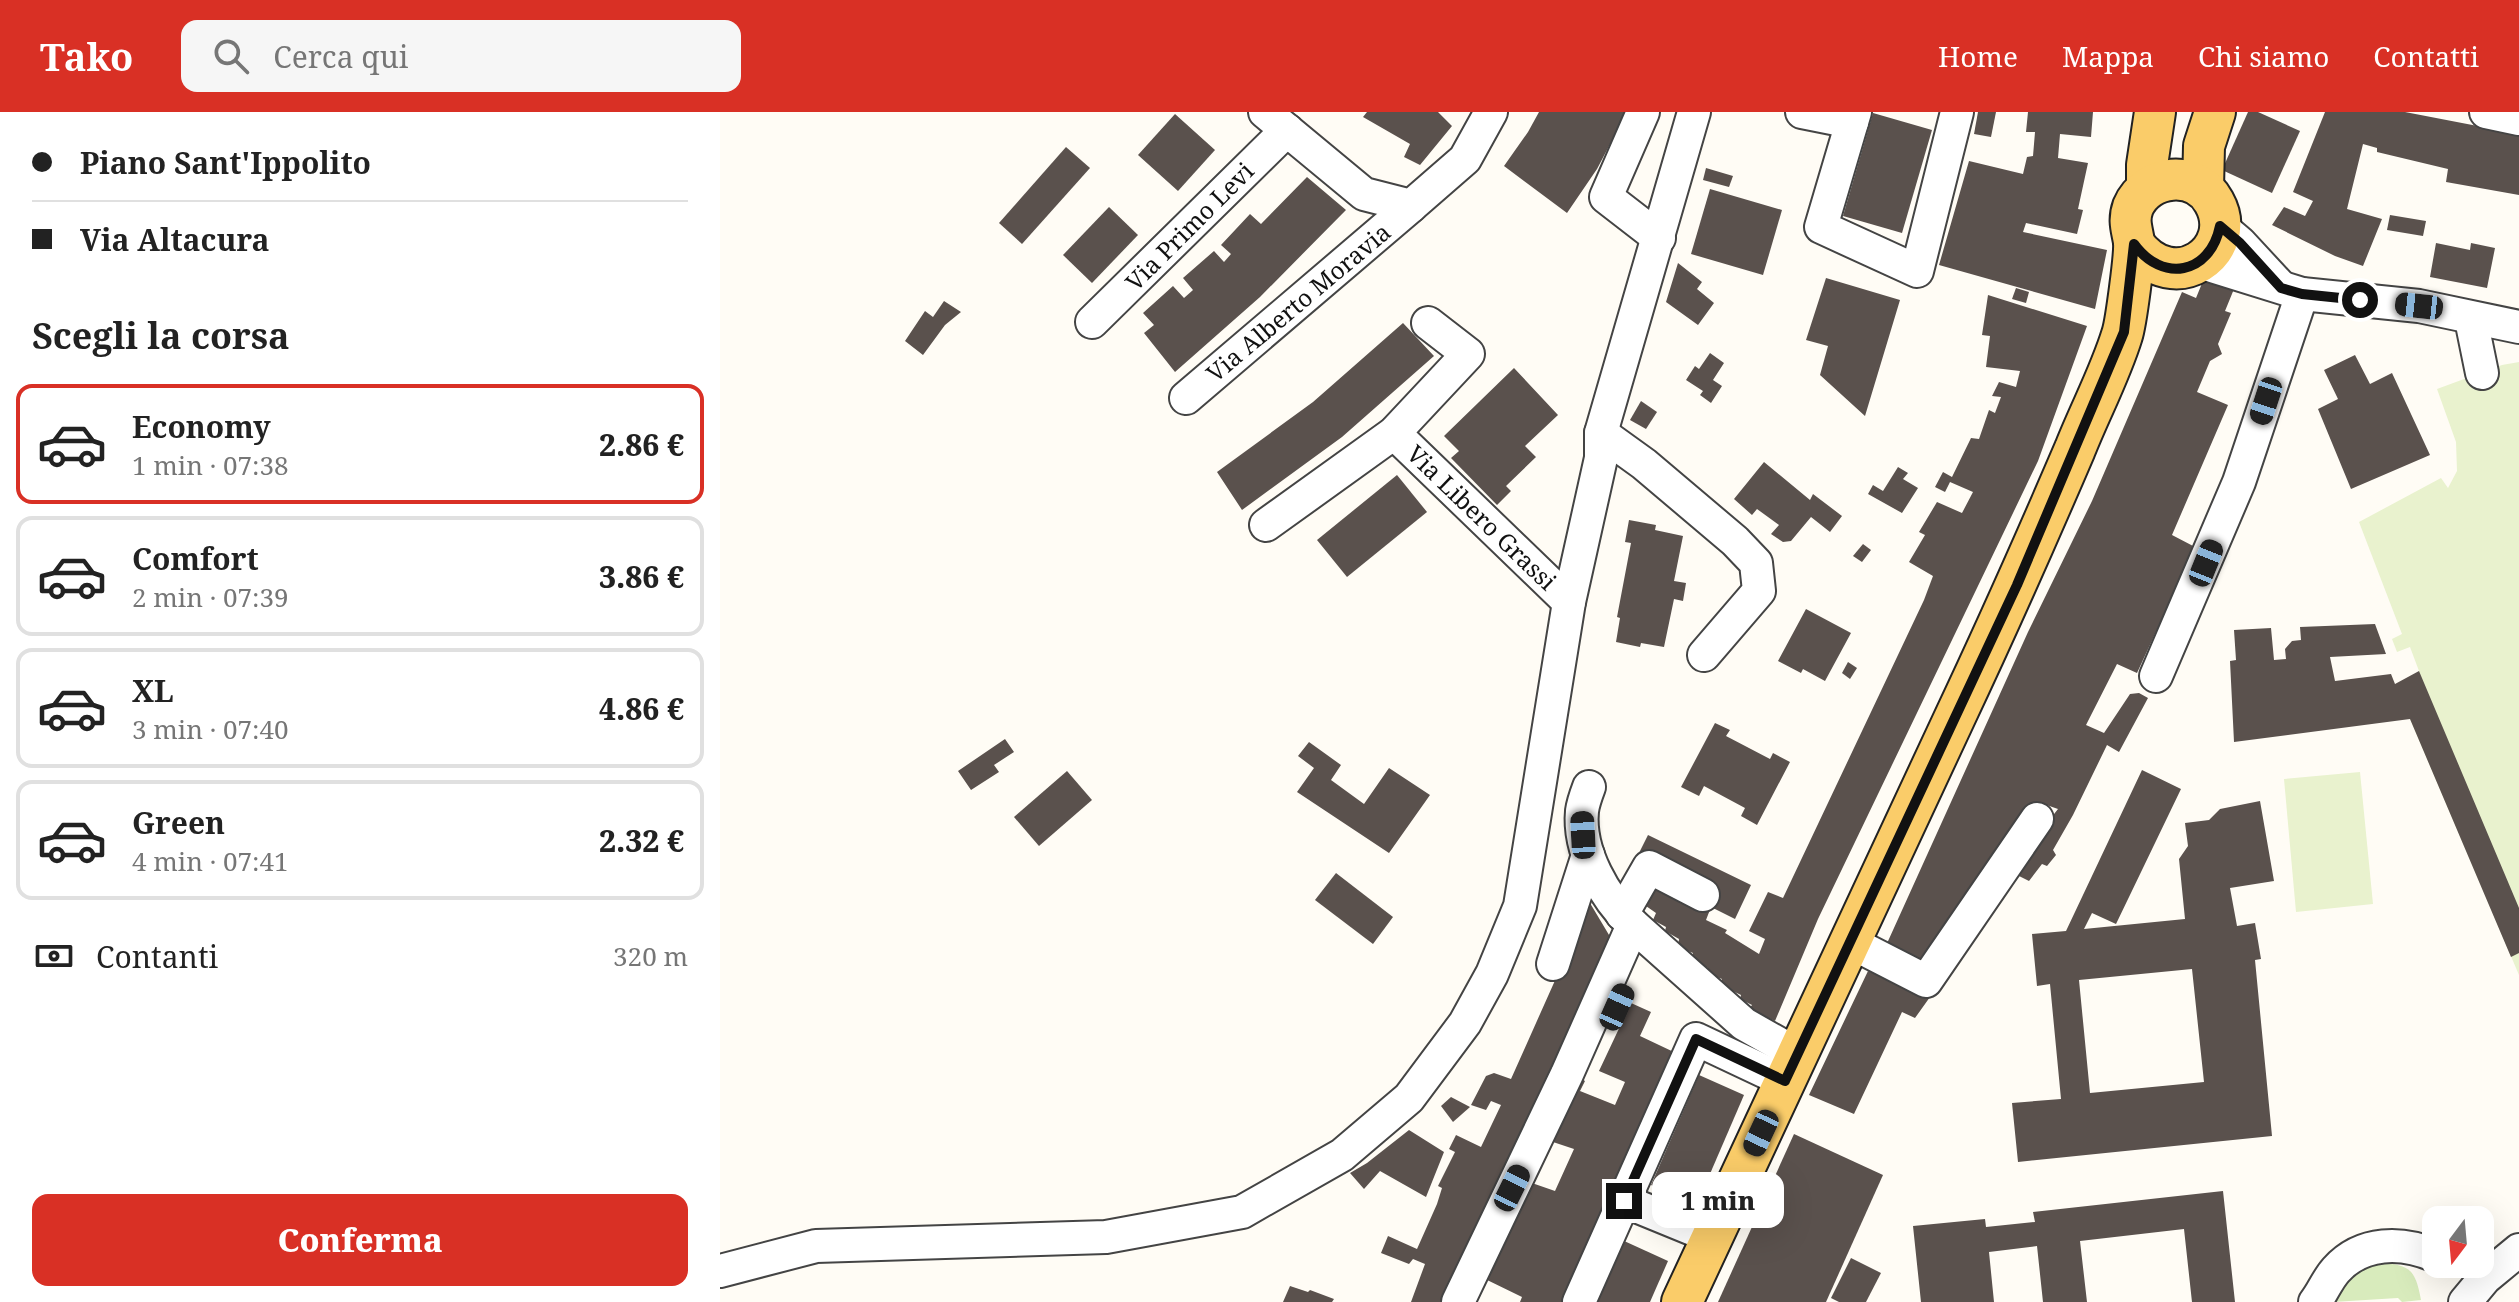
<!DOCTYPE html>
<html lang="it">
<meta charset="utf-8">
<style>
:root{--surface:#fff;--page:#f6f6f6;--text:#222;--muted:#767676;--line:#e0e0e0;--accent:#d93025}
body{margin:0;font-family:"Noto Serif",serif;background:var(--page);color:var(--text);height:100vh;display:flex;flex-direction:column;font-size:30px;white-space:nowrap}
*{box-sizing:border-box;margin:0}
p{font-size:26px;color:var(--muted)}
.icon{flex:none;width:44px;height:44px;fill:none;stroke:currentColor;stroke-width:2;stroke-linecap:round;stroke-linejoin:round}
.map{position:relative;flex:1;overflow:hidden}
.details{display:flex;flex-direction:column;background:var(--surface);width:720px}
.details>*{flex:none}
.hud{display:grid;align-content:center;height:176px;padding:0 32px;background:var(--surface)}
.needle{width:52px;rotate:196deg}
.tools{position:absolute;left:1702px;top:1094px;display:grid;gap:16px}
.tools a{display:grid;place-items:center;width:72px;height:72px;border-radius:16px;background:var(--surface);box-shadow:0 8px 32px #0002;font-size:40px}
.end{position:absolute;width:36px;height:36px;margin:-18px;border:10px solid #111;background:#fff;box-shadow:0 0 0 4px #fff}
.from{border-radius:50%}
.bubble{position:absolute;height:56px;border-radius:16px;background:var(--surface);box-shadow:0 8px 32px #0002;font-size:26px;font-weight:800;line-height:56px;text-align:center}
.car{position:absolute;width:24px;height:48px;margin:-24px -12px;border-radius:10px;box-shadow:0 0 6px 2px #0007;background:linear-gradient(#222 24%,#8ab4d8 0 40%,#222 0 76%,#8ab4d8 0 86%,#222 0)}
.hud b{display:flex;align-items:center;gap:28px;height:76px;font-size:30px}
.hud b+b{border-top:2px solid var(--line)}
.hud i{width:20px;height:20px;background:var(--text)}
ul{padding:0;list-style:none}
li{display:flex;align-items:center;gap:24px;height:120px;margin:0 16px 12px;padding:0 16px;border:4px solid var(--line);border-radius:16px}
li div{flex:1}
li b{display:block;font-size:30px}
li em{font-style:normal;font-weight:800}
li.current{border-color:var(--accent)}
li>.icon{width:72px;height:72px;stroke-width:1.5}
h2{padding:0 32px;font-size:36px;line-height:96px}
.pay{display:flex;align-items:center;gap:20px;height:88px;padding:0 32px;font-size:30px}
.pay p{margin-inline-start:auto}
.button{display:flex;gap:16px;margin-top:auto;padding:16px 32px}
.button a{flex:1;height:92px;border-radius:16px;background:var(--accent);color:#fff;font-size:32px;font-weight:800;line-height:92px;text-align:center}
header{display:flex;align-items:center;gap:48px;box-sizing:border-box;height:112px;padding:0 40px;background:var(--accent);color:#fff}
header strong{font-size:38px}
nav{display:flex;gap:44px;margin-inline-start:auto;font-size:28px}
.search{width:560px;height:72px;background:var(--page);display:flex;align-items:center;gap:20px;box-sizing:border-box;padding:0 28px;border-radius:16px;color:var(--muted);font-size:30px}
main{display:flex;flex:1;min-height:0}
.map>svg:first-child{display:block}
.green{fill:#d8ebbc}
.pitch{fill:#e9f2ce}
.building{fill:#5a514d;fill-rule:evenodd}
.lines{fill:none;stroke-linecap:round;stroke-linejoin:round}
.minor-casing{stroke:#444;stroke-width:36}
.major-casing{stroke:#222;stroke-width:44}
.minor{stroke:#fff;stroke-width:32}
.major{stroke:#facc69;stroke-width:40}
.route{stroke:#111;stroke-width:10}
.labels{text-anchor:middle;dominant-baseline:central;stroke-width:8;stroke-linejoin:round;paint-order:stroke}
.street-label{font-size:24px;fill:#111;stroke:#fff}
</style>
<header>
<strong>Tako</strong>
<div class="search"><svg class="icon" aria-label="search" viewBox="0 0 24 24"><circle cx="10" cy="10" r="6"/><path d="M15 15l6 6"/></svg>Cerca qui</div>
<nav><a>Home</a><a>Mappa</a><a>Chi siamo</a><a>Contatti</a></nav>
</header>
<main>
<section class="details">
<div class="hud">
<b><i class="from"></i>Piano Sant'Ippolito</b>
<b><i></i>Via Altacura</b>
</div>
<h2>Scegli la corsa</h2>
<ul>
<li class="current"><svg class="icon" aria-label="car" viewBox="0 0 24 24"><path d="M5 17H2v-5l4-1 3-4h7l3 4 3 1v5h-3M9 17h6M6 11h13"/><circle cx="7" cy="17" r="2"/><circle cx="17" cy="17" r="2"/></svg><div><b>Economy</b><p>1 min · 07:38</p></div><em>2.86 €</em></li>
<li><svg class="icon" aria-label="car" viewBox="0 0 24 24"><path d="M5 17H2v-5l4-1 3-4h7l3 4 3 1v5h-3M9 17h6M6 11h13"/><circle cx="7" cy="17" r="2"/><circle cx="17" cy="17" r="2"/></svg><div><b>Comfort</b><p>2 min · 07:39</p></div><em>3.86 €</em></li>
<li><svg class="icon" aria-label="car" viewBox="0 0 24 24"><path d="M5 17H2v-5l4-1 3-4h7l3 4 3 1v5h-3M9 17h6M6 11h13"/><circle cx="7" cy="17" r="2"/><circle cx="17" cy="17" r="2"/></svg><div><b>XL</b><p>3 min · 07:40</p></div><em>4.86 €</em></li>
<li><svg class="icon" aria-label="car" viewBox="0 0 24 24"><path d="M5 17H2v-5l4-1 3-4h7l3 4 3 1v5h-3M9 17h6M6 11h13"/><circle cx="7" cy="17" r="2"/><circle cx="17" cy="17" r="2"/></svg><div><b>Green</b><p>4 min · 07:41</p></div><em>2.32 €</em></li>
</ul>
<div class="pay"><svg class="icon" aria-label="cash" viewBox="0 0 24 24"><path d="M3 7h18v10H3z"/><circle cx="12" cy="12" r="2"/></svg>Contanti<p>320 m</p></div>
<div class="button"><a>Conferma</a></div>
</section>
<div class="map">
<svg width="1799" height="1190" viewBox="0 0 1799 1190">
<rect width="100%" height="100%" fill="#fffcf5"/>
<path class="green" d="M1655,1150C1688,1153 1695,1154 1701,1188L1682,1190L1678,1186L1613,1190L1622,1168Z"/>
<g class="pitch">
<polygon points="1799,250 1799,863 1690,607 1699,559 1690,535 1677,540 1672,527 1682,522 1639,410 1721,366 1728,376 1737,359 1736,330 1717,277 1782,253"/>
<polygon points="1640,660 1653,792 1576,800 1564,667"/>
</g>
<g class="building">
<polygon points="647,0 718,0 732,14 700,53 684,45 690,32 643,5"/>
<polygon points="819,0 907,0 877,57 847,101 784,54 808,20"/>
<polygon points="1258,0 1276,0 1271,25 1254,22"/>
<polygon points="1308,0 1373,0 1371,25 1340,22 1338,46 1368,51 1358,97 1363,98 1357,122 1306,111 1303,120 1387,138 1375,197 1219,153 1249,49 1303,62 1307,45 1313,44 1315,20 1306,20"/>
<polygon points="1528,0 1538,0 1580,19 1552,81 1502,58"/>
<polygon points="1605,0 1685,0 1799,22 1799,83 1726,70 1728,57 1657,40 1657,36 1643,32 1627,97 1662,107 1643,154 1615,144 1552,113 1564,95 1585,104 1593,89 1573,80"/>
<polygon points="1153,1 1212,18 1182,121 1123,104"/>
<polygon points="455,2 495,38 458,79 418,43"/>
<polygon points="346,35 370,56 302,132 279,111"/>
<polygon points="986,56 1013,64 1009,75 983,68"/>
<polygon points="587,65 626,98 540,185 455,260 424,221 434,213 423,201 453,174 464,186 473,178 463,166 494,139 504,150 511,142 501,133 530,102 541,112"/>
<polygon points="990,77 1062,98 1043,163 971,142"/>
<polygon points="389,95 418,123 372,171 343,143"/>
<polygon points="1670,103 1706,109 1703,124 1667,118"/>
<polygon points="1716,131 1750,138 1751,131 1775,136 1767,176 1710,165"/>
<polygon points="958,151 982,170 977,177 994,191 978,213 946,190"/>
<polygon points="1485,164 1514,177 1505,199 1511,201 1498,232 1502,242 1490,249 1477,280 1508,293 1452,423 1475,435 1417,561 1397,552 1366,613 1384,621 1410,582 1419,581 1428,586 1399,640 1387,633 1353,703 1333,738 1336,743 1327,754 1322,752 1309,769 1289,759 1338,697 1318,690 1224,827 1199,853 1164,838 1308,520 1372,389 1462,180 1476,186"/>
<polygon points="1106,166 1180,188 1145,304 1100,263 1108,234 1086,228"/>
<polygon points="1296,176 1309,180 1306,191 1292,187"/>
<polygon points="1268,183 1367,214 1318,349 1098,807 1055,909 1029,897 1032,893 1020,887 1021,883 1000,873 1002,867 986,861 988,856 970,849 973,841 958,835 959,827 945,819 946,815 933,808 936,801 926,794 937,770 993,780 918,743 928,723 1031,773 1015,807 991,795 986,808 1007,818 1005,821 1039,842 1045,827 1029,819 1048,780 1063,786 1204,488 1213,464 1189,450 1205,423 1199,420 1217,390 1242,401 1253,380 1230,370 1225,380 1215,375 1223,360 1232,365 1251,326 1259,327 1269,298 1275,301 1281,285 1272,284 1279,270 1296,275 1300,259 1266,255 1270,224 1262,223"/>
<polygon points="224,189 241,200 225,213 203,243 185,229 205,199 213,205"/>
<polygon points="683,211 714,244 622,325 522,398 497,360 593,290"/>
<polygon points="990,241 1004,251 993,268 1002,274 991,291 980,283 983,279 966,268 975,254 979,257"/>
<polygon points="1635,243 1650,272 1672,261 1710,343 1631,377 1598,297 1618,287 1604,258"/>
<polygon points="794,256 838,303 805,334 816,345 786,374 791,379 777,393 731,346 739,339 724,324"/>
<polygon points="921,289 937,300 926,317 910,308"/>
<polygon points="1044,350 1090,388 1093,382 1122,404 1110,420 1091,405 1071,429 1063,430 1051,422 1059,413 1037,397 1032,403 1014,387"/>
<polygon points="1178,355 1188,361 1183,367 1198,376 1182,401 1148,382 1153,373 1163,379"/>
<polygon points="677,363 707,400 627,465 597,428"/>
<polygon points="909,408 936,413 935,418 963,424 954,469 966,471 963,489 954,487 944,535 921,531 920,535 896,530 900,506 897,505 911,431 905,430"/>
<polygon points="1143,432 1151,438 1142,450 1133,444"/>
<polygon points="1086,497 1131,521 1105,569 1083,557 1081,561 1058,549"/>
<polygon points="1655,512 1666,542 1610,545 1615,569 1671,562 1675,572 1699,559 1799,796 1799,841 1791,845 1690,607 1514,630 1510,549 1516,548 1514,518 1551,516 1554,548 1566,547 1565,537 1572,529 1581,528 1580,515"/>
<polygon points="1128,550 1137,556 1130,567 1122,561"/>
<polygon points="995,611 1010,618 1006,624 1050,647 1053,641 1070,650 1037,713 1021,704 1025,696 984,674 979,684 961,675"/>
<polygon points="285,627 294,640 274,653 279,660 251,678 238,659"/>
<polygon points="589,630 621,653 611,668 644,692 669,656 710,683 669,741 577,680 594,656 578,644"/>
<path d="M1422,658L1461,677L1396,812L1372,801L1364,817L1465,807L1459,747L1468,734L1465,711L1489,708L1500,697L1540,689L1554,769L1510,776L1517,814L1535,811L1541,847L1535,848L1552,1024L1298,1050L1292,991L1341,987L1330,872L1317,874L1312,822L1346,819ZM1472,857L1484,970L1370,981L1359,868Z"/>
<polygon points="347,659 372,688 319,734 294,705"/>
<polygon points="616,761 673,805 653,832 595,788"/>
<polygon points="867,786 892,828 728,1190 691,1190 705,1152 693,1147 689,1152 661,1141 668,1124 697,1137 717,1092 722,1076 718,1074 735,1040 729,1037 736,1023 761,1035 781,993 771,989 766,998 751,993 766,964 774,961 791,967 837,864"/>
<polygon points="1148,859 1210,885 1195,906 1182,900 1134,1002 1089,983"/>
<polygon points="911,891 931,900 920,924 958,942 845,1190 800,1190 802,1185 763,1166 809,1070 835,1079 854,1037 827,1028 857,964 865,969 860,979 895,993 905,970 879,959"/>
<polygon points="979,963 1024,983 977,1092 931,1073"/>
<polygon points="731,985 750,995 733,1010 721,994"/>
<polygon points="689,1018 724,1040 706,1085 660,1059 644,1077 630,1061 647,1051"/>
<polygon points="1074,1022 1163,1063 1106,1190 998,1190"/>
<polygon points="1503,1079 1515,1190 1472,1190 1464,1117 1360,1129 1367,1190 1323,1190 1317,1134 1269,1140 1274,1190 1201,1190 1193,1114 1265,1107 1266,1115 1315,1110 1313,1100"/>
<polygon points="902,1128 948,1149 930,1190 875,1190"/>
<polygon points="1131,1146 1161,1161 1146,1190 1119,1190 1111,1186"/>
<polygon points="570,1174 588,1180 590,1178 614,1187 612,1190 563,1190"/>
</g>
<g class="lines">
<defs>
<g id="minor">
<polyline points="545,0 644,82 691,94 745,47 771,0"/>
<polyline points="923,0 886,85 939,126"/>
<polyline points="1082,0 1132,10"/>
<polyline points="1135,0 1101,115 1197,159 1237,0"/>
<polyline points="1766,0 1799,7"/>
<polyline points="1500,114 1520,131 1559,173"/>
<polyline points="1479,150 1582,182 1699,194 1799,215"/>
<polyline points="1751,207 1762,261"/>
<polyline points="372,210 567,18"/>
<polyline points="466,286 691,94"/>
<polyline points="674,321 849,490"/>
<polyline points="881,321 924,352 1015,429 1036,451 1039,479 984,543"/>
<polyline points="546,413 674,321 748,242 708,211"/>
<polyline points="1436,564 1519,370 1582,182"/>
<path d="M869,675C866,683 863,691 862,699C858,740 885,786 913,813"/>
<polyline points="902,802 929,755 983,783"/>
<polyline points="1130,830 1206,869 1317,707"/>
<polyline points="833,852 868,743"/>
<polyline points="904,1089 992,1125"/>
<polyline points="0,1159 96,1134 386,1125 522,1100 622,1043 689,986 745,911 772,862 800,794 849,490 881,346 881,321 974,0"/>
<polyline points="738,1190 847,962 913,813 1024,912 1077,942"/>
<polyline points="859,1190 976,927 1065,969"/>
<path d="M1595,1190C1603,1180 1607,1168 1616,1158C1642,1129 1682,1129 1716,1144"/>
<polyline points="1745,1190 1765,1166 1799,1138"/>
</g>
<g id="major">
<polyline points="1427,76 1427,53 1435,0"/>
<polyline points="1483,76 1484,34 1495,0"/>
<path d="M962,1190C1053,996 1144,802 1234,607C1276,518 1316,428 1355,337C1370,299 1390,262 1402,223C1406,211 1415,143 1414,130C1412,117 1408,109 1413,95C1427,62 1476,57 1494,90C1521,138 1454,187 1414,132"/>
</g>
</defs>
<use href="#minor" class="minor-casing"/>
<use href="#major" class="major-casing"/>
<use href="#minor" class="minor"/>
<use href="#major" class="major"/>
</g>
<g class="lines">
<path class="route" d="M904,1089L976,927L1065,969L1297,473L1404,220L1414,132C1442,171 1490,163 1500,114L1520,131L1561,176L1582,182L1640,188"/>
</g>
<g class="labels">
<g class="street-label">
<text transform="translate(469 114) rotate(-45)">Via Primo Levi</text>
<text transform="translate(578 190) rotate(-40)">Via Alberto Moravia</text>
<text transform="translate(762 405) rotate(44)">Via Libero Grassi</text>
</g>
</g>
</svg>
<div class="tools">
<a><svg class="needle" viewBox="-14 -14 28 28"><path d="M0-13l5 13h-10z" fill="#e53935"/><path d="M0 13l5-13h-10z" fill="#767676"/></svg></a>
</div>
<i class="end from" style="left:1640px;top:188px"></i>
<i class="end" style="left:904px;top:1089px"></i>
<div class="bubble" style="left:932px;top:1060px;width:132px">1 min</div>
<i class="car" style="left:1699px;top:194px;rotate:276deg"></i>
<i class="car" style="left:1546px;top:289px;rotate:198deg"></i>
<i class="car" style="left:1486px;top:451px;rotate:22deg"></i>
<i class="car" style="left:863px;top:723px;rotate:357deg"></i>
<i class="car" style="left:897px;top:895px;rotate:24deg"></i>
<i class="car" style="left:1041px;top:1021px;rotate:205deg"></i>
<i class="car" style="left:792px;top:1076px;rotate:26deg"></i>
</div>
</main>
